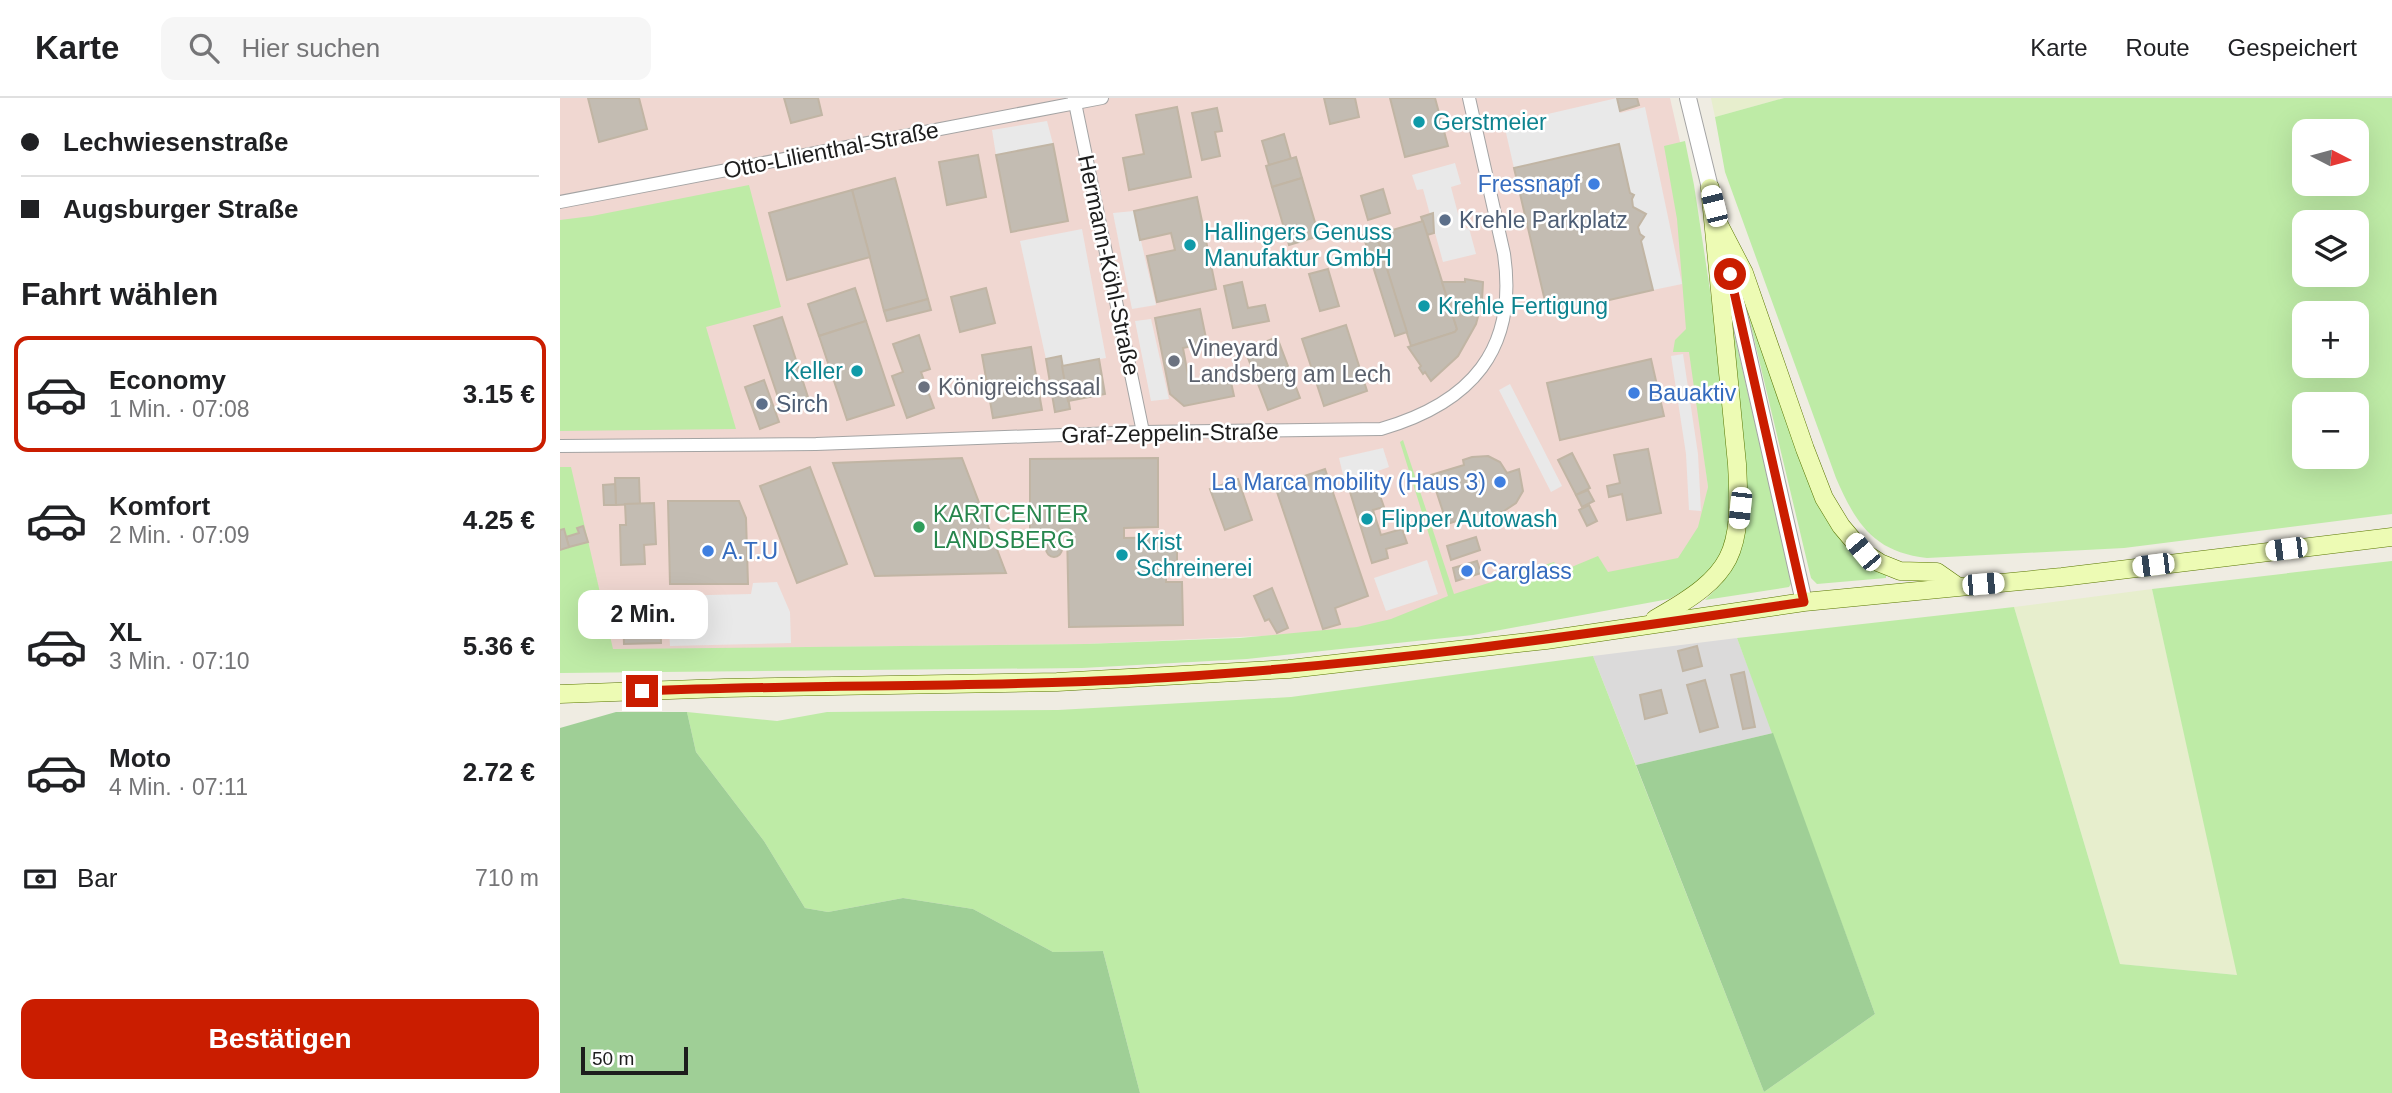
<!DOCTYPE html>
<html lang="de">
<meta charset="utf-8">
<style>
:root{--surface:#fff;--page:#f6f6f6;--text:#202124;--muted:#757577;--line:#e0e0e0;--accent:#ca1d00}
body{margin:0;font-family:Arial,sans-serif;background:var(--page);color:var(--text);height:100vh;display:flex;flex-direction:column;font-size:26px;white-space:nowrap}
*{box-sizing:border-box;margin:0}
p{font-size:23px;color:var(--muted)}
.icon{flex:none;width:38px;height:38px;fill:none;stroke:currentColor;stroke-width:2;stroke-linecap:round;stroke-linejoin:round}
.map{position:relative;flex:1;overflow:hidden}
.details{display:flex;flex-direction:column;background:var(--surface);width:560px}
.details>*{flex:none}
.banner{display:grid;align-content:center;height:154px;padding:0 21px;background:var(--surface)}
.needle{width:46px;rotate:96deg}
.fabs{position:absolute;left:1732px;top:21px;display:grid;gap:14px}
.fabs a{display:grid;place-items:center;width:77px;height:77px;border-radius:14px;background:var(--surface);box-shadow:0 7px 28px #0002;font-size:35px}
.scale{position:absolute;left:21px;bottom:18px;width:107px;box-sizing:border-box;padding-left:7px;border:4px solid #1d1d1d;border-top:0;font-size:19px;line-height:24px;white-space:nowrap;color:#1d1d1d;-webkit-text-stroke:5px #fff;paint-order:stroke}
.end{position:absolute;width:32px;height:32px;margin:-16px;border:9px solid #ca1d00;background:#fff;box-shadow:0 0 0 4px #fff}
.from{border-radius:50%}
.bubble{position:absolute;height:49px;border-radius:14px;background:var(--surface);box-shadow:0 7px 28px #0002;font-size:23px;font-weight:700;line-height:49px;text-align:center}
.car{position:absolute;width:21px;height:42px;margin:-21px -10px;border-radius:9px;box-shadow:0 0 5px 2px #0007;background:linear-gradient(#fff 24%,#345 0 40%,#fff 0 76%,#345 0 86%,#fff 0)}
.banner b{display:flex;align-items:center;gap:24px;height:66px;font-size:26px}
.banner b+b{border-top:2px solid var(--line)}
.banner i{width:18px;height:18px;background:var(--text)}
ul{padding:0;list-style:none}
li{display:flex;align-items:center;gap:21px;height:116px;margin:0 14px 10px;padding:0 7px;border:4px solid transparent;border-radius:14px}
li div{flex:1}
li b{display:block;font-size:26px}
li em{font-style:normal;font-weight:700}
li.on{border-color:var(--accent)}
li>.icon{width:63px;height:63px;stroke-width:1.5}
h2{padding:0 21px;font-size:32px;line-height:84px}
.pay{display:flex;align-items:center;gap:18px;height:77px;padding:0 21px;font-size:26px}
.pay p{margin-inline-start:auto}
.action{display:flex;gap:14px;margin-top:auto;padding:14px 21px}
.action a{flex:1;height:80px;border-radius:14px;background:var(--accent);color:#fff;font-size:28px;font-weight:700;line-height:80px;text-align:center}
header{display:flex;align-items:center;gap:42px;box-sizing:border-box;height:98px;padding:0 35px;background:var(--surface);border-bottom:2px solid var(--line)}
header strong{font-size:33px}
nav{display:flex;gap:38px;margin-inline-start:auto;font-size:24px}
.search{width:490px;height:63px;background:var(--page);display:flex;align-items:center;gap:18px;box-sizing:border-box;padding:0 24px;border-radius:14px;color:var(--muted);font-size:26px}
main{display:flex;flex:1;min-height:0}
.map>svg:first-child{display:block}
.residential{fill:#dbdada}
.commercial{fill:#f0d7d1}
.farmland{fill:#e7eecd}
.grass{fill:#beeba6;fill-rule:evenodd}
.forest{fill:#9fcf96}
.parking{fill:#e9e9e9}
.building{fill:#c3bcb2;stroke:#c1b5a4;stroke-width:2}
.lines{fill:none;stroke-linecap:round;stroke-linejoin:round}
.minor-casing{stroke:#a4a4a4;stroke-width:14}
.tertiary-casing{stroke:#a4a4a4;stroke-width:18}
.secondary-casing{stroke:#597602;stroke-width:19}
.minor{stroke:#fff;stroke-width:12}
.tertiary{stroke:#fff;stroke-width:16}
.secondary{stroke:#edfbb4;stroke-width:18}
.route{stroke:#ca1d00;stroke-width:9}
.culture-dot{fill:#0f9aa8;stroke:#fff;stroke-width:2.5}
.shop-dot{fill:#3f7fe0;stroke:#fff;stroke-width:2.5}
.service-dot{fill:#5c6f8a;stroke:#fff;stroke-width:2.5}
.worship-dot{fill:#6b7280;stroke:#fff;stroke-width:2.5}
.leisure-dot{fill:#2e9e5b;stroke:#fff;stroke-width:2.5}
.labels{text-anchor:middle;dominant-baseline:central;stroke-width:5;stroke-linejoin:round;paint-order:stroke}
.culture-label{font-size:23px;fill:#0d838f;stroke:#fff;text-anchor:start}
.street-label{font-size:23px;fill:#1d1d1d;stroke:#fff}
.shop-label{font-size:23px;fill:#366cbe;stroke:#fff;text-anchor:start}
.service-label{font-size:23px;fill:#4e5e75;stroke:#fff;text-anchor:start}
.worship-label{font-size:23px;fill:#5b616d;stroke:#fff;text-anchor:start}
.leisure-label{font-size:23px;fill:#27864d;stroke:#fff;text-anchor:start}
</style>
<header>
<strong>Karte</strong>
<div class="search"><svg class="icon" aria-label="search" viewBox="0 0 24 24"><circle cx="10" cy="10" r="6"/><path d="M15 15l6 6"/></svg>Hier suchen</div>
<nav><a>Karte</a><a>Route</a><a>Gespeichert</a></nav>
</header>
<main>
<section class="details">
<div class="banner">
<b><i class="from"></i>Lechwiesenstraße</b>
<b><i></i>Augsburger Straße</b>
</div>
<h2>Fahrt wählen</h2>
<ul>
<li class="on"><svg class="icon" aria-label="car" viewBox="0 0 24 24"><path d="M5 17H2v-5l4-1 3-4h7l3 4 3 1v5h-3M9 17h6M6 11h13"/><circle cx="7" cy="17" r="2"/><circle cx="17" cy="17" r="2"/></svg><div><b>Economy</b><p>1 Min. · 07:08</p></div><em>3.15 €</em></li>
<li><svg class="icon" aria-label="car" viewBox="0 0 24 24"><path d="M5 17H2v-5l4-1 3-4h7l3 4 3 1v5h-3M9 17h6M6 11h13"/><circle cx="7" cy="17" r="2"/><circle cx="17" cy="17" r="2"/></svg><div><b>Komfort</b><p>2 Min. · 07:09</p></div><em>4.25 €</em></li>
<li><svg class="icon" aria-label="car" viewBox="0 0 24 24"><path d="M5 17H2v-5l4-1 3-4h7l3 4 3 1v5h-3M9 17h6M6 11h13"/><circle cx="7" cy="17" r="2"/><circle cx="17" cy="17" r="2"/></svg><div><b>XL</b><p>3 Min. · 07:10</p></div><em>5.36 €</em></li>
<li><svg class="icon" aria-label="car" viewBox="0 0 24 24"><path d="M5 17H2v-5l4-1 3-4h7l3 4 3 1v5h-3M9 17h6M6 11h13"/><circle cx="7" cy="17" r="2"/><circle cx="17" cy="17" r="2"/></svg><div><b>Moto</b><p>4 Min. · 07:11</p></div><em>2.72 €</em></li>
</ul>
<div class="pay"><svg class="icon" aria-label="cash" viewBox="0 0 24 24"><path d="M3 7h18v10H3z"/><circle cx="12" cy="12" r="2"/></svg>Bar<p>710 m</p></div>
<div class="action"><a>Bestätigen</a></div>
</section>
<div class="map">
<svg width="1832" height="995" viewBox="0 0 1832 995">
<rect width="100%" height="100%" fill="#efece2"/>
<polygon class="residential" points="1177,540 1213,635 1076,667 1033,558"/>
<polygon class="commercial" points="0,0 1110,0 1120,44 1140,326 1148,389 1142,423 1124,463 958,509 742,536 526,546 0,552"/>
<g class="farmland">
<polygon points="1151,0 1224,0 1155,19"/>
<polygon points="1592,491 1678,877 1560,866 1454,509"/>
</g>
<g class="grass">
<path d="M1224,0H1832V416L1564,450L1367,460C1314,454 1296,426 1276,380L1165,74L1155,19ZM1745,33H1797V86H1745ZM1745,124H1797V177H1745ZM1745,215H1797V268H1745ZM1745,306H1797V359H1745Z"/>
<polygon points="1125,43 1134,87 1157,238 1172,393 1168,444 1155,470 1134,487 1109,501 913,537 687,561 522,570 0,575 0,369 11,369 53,551 526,546 680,540 797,529 831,521 888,498 840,344 843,342 894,496 994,464 1002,473 1038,458 1048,474 1118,460 1138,429 1148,389 1129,254 1113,254 1115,242 1126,231 1117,121 1104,48"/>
<polygon points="189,87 221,209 146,229 176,331 0,333 0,122 32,118"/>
<polygon points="1186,207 1248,382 1265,419 1285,447 1307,466 1326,476 1326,480 1257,486 1251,480"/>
<polygon points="1170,218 1232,484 1229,489 1145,502 1161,486 1172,468 1185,414 1187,382"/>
<polygon points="1832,463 1832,995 580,995 543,853 493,854 413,811 343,800 268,814 245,810 204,743 136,654 127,614 217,623 267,614 498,612 731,599 1033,558 1204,994 1315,916 1177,540 1454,509 1560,866 1677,877 1592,491"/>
</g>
<g class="forest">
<polygon points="56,614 127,614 136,654 204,743 245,810 268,814 343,800 413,811 493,854 543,853 580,995 0,995 0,630"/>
<polygon points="1213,635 1315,916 1204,994 1076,667"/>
</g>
<g class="parking">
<polygon points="1057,0 1060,15 1085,9 1122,186 1093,192 1081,143 1084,139 1080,136 1078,129 1086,117 1073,109 1072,101 1074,97 1070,95 1059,46 954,70 944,26"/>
<polygon points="487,23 493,46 436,57 432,32"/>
<polygon points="895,65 901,86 891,89 902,131 909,130 916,156 883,164 863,91 857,92 852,77"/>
<polygon points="574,113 596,207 572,211 553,115"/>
<polygon points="522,131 546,260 502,268 500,258 486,261 460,143"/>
<polygon points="591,221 609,301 591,303 575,223"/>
<polygon points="1123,256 1138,356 1141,413 1129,412 1126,356 1111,258"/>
<polygon points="950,286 1002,388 991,394 939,292"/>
<polygon points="823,350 829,369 785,385 779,360"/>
<polygon points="867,462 878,496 826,513 814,480"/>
<polygon points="217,484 230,514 231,545 110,548 107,498 191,496 193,485"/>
</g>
<g class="building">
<polygon points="28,0 79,0 87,31 39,44"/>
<polygon points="224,0 258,0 262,17 231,25"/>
<polygon points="764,0 795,0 799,19 770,26"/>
<polygon points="830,0 875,0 888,48 845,59"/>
<polygon points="1057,0 1077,0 1079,7 1060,13"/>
<polygon points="617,9 631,79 569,92 563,60 584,56 576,17"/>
<polygon points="657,10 662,33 655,34 660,58 642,62 632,15"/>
<polygon points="724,36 731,61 709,67 702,43"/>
<polygon points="493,46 508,123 451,134 436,57"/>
<polygon points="1059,46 1070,95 1074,97 1072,101 1073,109 1086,116 1078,129 1080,136 1084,139 1081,143 1093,192 988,216 954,70"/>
<polygon points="418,57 426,99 387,107 379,64"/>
<polygon points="736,59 742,80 712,89 706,68"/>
<polygon points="335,80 368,201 324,213 292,92"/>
<polygon points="742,80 759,138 729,147 712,89"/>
<polygon points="823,91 830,115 808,122 801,98"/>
<polygon points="292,92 310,159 227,182 209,115"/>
<polygon points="637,99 656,191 597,204 587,158 615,152 611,135 580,142 574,113"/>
<polygon points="873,115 874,135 867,137 861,119"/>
<polygon points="863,123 897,231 895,234 851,248 816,137"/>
<polygon points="815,133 847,234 835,238 803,137"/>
<polygon points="768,171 779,208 760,213 749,176"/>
<polygon points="905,181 923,184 922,203 916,226 898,258 871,283 865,274 863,276 859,270 861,268 848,249 895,234 897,231 882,184 905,184"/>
<polygon points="682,184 688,210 705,207 709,223 673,230 664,188"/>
<polygon points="295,190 306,223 259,238 248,206"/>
<polygon points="426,190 435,225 400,234 391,199"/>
<polygon points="368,201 371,212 327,223 324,213"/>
<polygon points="640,211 647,245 623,250 629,283 669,275 674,298 624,308 610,296 595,220"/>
<polygon points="222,219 248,299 221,308 194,228"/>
<polygon points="306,223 334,307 287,322 259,238"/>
<polygon points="786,227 807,293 764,308 742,241"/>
<polygon points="359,237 370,271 361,274 374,310 347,320 332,278 343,274 333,246"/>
<polygon points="717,239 740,300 708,312 685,252"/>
<polygon points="471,249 482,312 433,320 422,257"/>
<polygon points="501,258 510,311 495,314 486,261"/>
<polygon points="539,261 545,296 508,303 502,268"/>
<polygon points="1091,261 1104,318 1000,342 987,285"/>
<polygon points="204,282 219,324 200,331 185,289"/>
<polygon points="1088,351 1101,415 1067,422 1062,396 1049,399 1047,388 1060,385 1054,357"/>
<polygon points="1012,355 1030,390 1016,397 998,362"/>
<polygon points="928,358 940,364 947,375 959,371 963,393 956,405 944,413 931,417 930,413 887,426 871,377 904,367 903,362 912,359"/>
<polygon points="402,360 446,475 315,478 273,365"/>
<polygon points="598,360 598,429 564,430 564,440 617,439 617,474 606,474 606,484 622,484 623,527 509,529 507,433 470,434 470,361"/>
<polygon points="250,369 287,466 237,485 200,388"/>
<polygon points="765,371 808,498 775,510 780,526 763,531 715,388"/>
<polygon points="55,380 79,380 80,406 56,407"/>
<polygon points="678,381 692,422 665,432 650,391"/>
<polygon points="55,386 56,407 44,407 43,387"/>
<polygon points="816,386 824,409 813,412 821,437 842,431 847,445 826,451 828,460 812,465 790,394"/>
<polygon points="1028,392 1034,403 1022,409 1016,397"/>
<polygon points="108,403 179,403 186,420 188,486 110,486"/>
<polygon points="94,405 96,446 84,447 85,466 61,467 60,427 66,427 65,406"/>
<polygon points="1029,407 1037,423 1027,428 1019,412"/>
<polygon points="23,428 28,444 9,449 6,439 19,435 17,430"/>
<polygon points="4,431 9,449 0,452 0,432"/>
<polygon points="916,439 920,452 891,462 887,448"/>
<circle cx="494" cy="451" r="8"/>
<polygon points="917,463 921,475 896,483 893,470"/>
<polygon points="712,490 728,530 717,535 709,521 705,523 694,498"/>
<polygon points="100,509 101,545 64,546 63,510"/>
<polygon points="1137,548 1142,568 1123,573 1118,553"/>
<polygon points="1184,574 1195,629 1183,631 1171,577"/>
<polygon points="1145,582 1158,629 1140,634 1127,587"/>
<polygon points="1101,592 1107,615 1085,621 1080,597"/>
</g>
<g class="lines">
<defs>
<g id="minor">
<polyline points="514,0 583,334"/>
<polyline points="0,104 542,0"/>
<path d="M0,348L256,346L583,334L821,331C911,305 958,252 944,156L909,0"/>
</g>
<g id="tertiary">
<polyline points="1128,0 1153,102"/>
<polyline points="1162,141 1244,504"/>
</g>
<g id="secondary">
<polyline points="1159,127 1184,175 1245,351 1264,400 1281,428 1303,454 1320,465 1340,473 1377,474 1397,488"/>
<path d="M1095,521C1175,476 1182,456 1177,366L1150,90"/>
<polyline points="0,596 164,590 497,584 729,571 986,542 1244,504 1502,479 1832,439"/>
</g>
</defs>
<use href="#minor" class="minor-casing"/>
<use href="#tertiary" class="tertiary-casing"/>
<use href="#secondary" class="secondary-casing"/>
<use href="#minor" class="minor"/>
<use href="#tertiary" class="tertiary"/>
<use href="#secondary" class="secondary"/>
</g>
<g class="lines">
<path class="route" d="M82,593C248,586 414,590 580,581C803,569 1024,537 1244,504L1170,176"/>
</g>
<g class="culture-dot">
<circle cx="859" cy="24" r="7"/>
<circle cx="630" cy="147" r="7"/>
<circle cx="864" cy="208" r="7"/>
<circle cx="297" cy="273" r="7"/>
<circle cx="807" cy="421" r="7"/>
<circle cx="562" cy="457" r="7"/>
</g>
<g class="shop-dot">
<circle cx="1034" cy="86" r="7"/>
<circle cx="1074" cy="295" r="7"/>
<circle cx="940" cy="384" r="7"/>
<circle cx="148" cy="453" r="7"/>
<circle cx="907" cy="473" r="7"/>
</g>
<g class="service-dot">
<circle cx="885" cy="122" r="7"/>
<circle cx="202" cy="306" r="7"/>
</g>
<g class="worship-dot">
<circle cx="614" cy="263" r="7"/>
<circle cx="364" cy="289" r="7"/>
</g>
<circle class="leisure-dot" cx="359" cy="429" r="7"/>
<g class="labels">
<g class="culture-label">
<text x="873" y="24">Gerstmeier</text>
<text x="644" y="134">Hallingers Genuss<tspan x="644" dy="26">Manufaktur GmbH</tspan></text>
<text x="878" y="208">Krehle Fertigung</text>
<text x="283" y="273" text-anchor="end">Keller</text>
<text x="821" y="421">Flipper Autowash</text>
<text x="576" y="444">Krist<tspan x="576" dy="26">Schreinerei</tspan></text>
</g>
<g class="street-label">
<text transform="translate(271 52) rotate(-11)">Otto-Lilienthal-Straße</text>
<text transform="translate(549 167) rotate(78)">Hermann-Köhl-Straße</text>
<text transform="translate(610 335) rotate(-1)">Graf-Zeppelin-Straße</text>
</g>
<g class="shop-label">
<text x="1020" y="86" text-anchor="end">Fressnapf</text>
<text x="1088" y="295">Bauaktiv</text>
<text x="926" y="384" text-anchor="end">La Marca mobility (Haus 3)</text>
<text x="162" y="453">A.T.U</text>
<text x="921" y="473">Carglass</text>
</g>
<g class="service-label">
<text x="899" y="122">Krehle Parkplatz</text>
<text x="216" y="306">Sirch</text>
</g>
<g class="worship-label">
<text x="628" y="250">Vineyard<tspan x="628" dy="26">Landsberg am Lech</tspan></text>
<text x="378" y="289">Königreichssaal</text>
</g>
<g class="leisure-label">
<text x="373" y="416">KARTCENTER<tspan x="373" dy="26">LANDSBERG</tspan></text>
</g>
</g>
</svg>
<div class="fabs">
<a><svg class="needle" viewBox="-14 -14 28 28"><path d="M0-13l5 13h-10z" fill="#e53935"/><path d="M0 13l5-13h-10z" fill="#757577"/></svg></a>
<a><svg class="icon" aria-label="layers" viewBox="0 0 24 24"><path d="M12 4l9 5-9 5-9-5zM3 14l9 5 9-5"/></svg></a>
<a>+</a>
<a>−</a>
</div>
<div class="scale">50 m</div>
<i class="end from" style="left:1170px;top:176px"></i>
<i class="end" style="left:82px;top:593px"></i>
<div class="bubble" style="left:18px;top:492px;width:130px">2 Min.</div>
<i class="car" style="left:1154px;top:108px;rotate:346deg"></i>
<i class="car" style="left:1180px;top:410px;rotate:186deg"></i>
<i class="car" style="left:1726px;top:451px;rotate:263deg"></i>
<i class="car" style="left:1303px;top:454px;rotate:320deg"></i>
<i class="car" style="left:1593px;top:467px;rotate:263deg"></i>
<i class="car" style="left:1423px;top:486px;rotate:85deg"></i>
</div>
</main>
